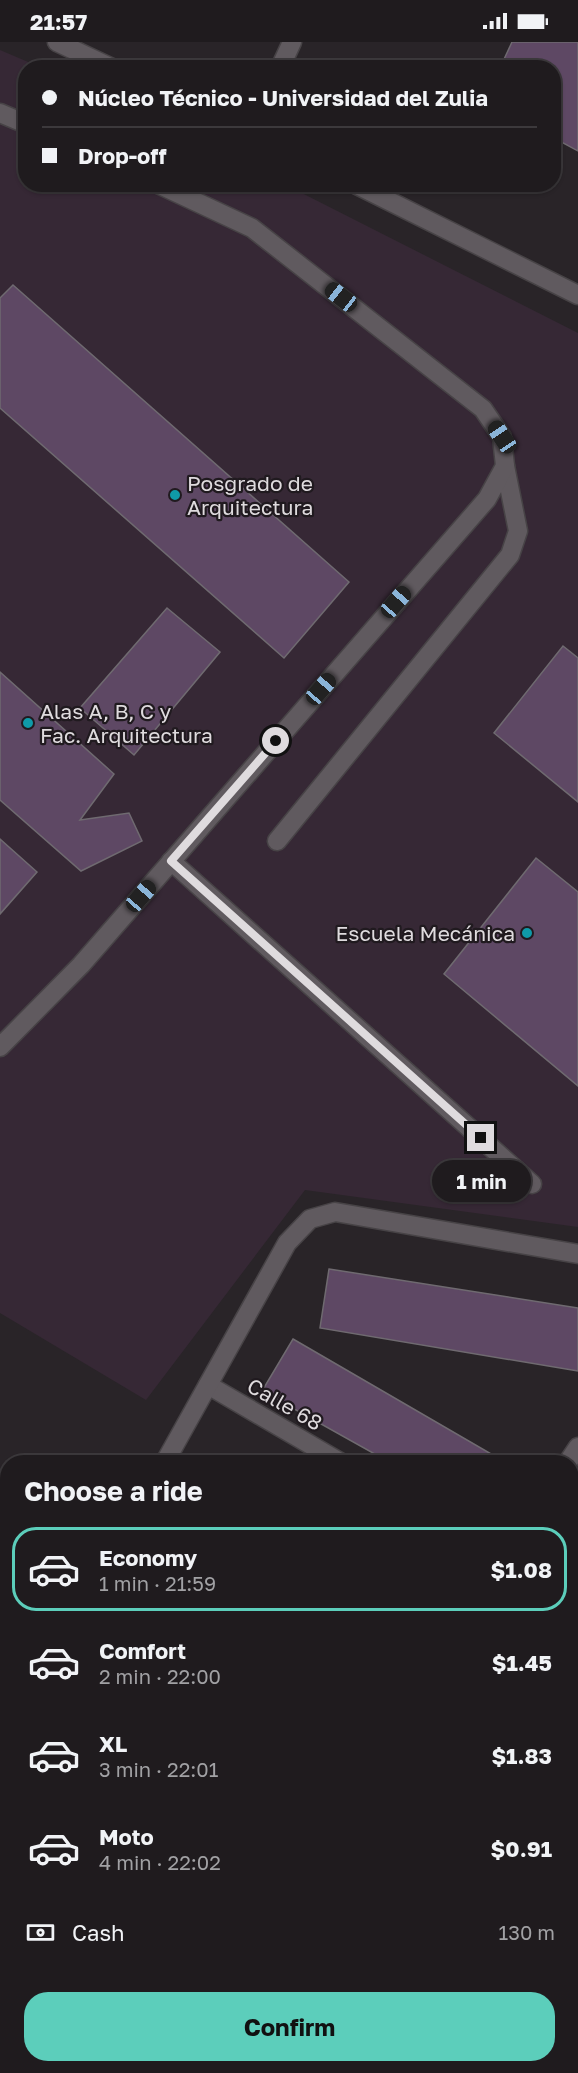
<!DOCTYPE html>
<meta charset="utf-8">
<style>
:root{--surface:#1f1b1e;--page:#272427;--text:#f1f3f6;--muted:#a1a1a4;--line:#3c393c;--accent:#5ccebb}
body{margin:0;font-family:"Golos Text",sans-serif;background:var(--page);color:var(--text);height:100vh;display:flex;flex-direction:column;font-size:22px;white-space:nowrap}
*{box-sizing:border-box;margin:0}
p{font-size:20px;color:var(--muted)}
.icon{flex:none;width:33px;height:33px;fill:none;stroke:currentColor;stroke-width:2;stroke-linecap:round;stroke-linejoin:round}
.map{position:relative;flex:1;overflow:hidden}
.panel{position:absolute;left:0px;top:1413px;width:579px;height:618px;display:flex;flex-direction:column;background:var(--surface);border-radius:24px 24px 0 0;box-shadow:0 2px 4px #0004,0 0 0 2px var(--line)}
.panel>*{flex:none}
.hud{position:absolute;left:18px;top:18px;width:543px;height:132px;border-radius:24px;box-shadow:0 2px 4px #0004,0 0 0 2px var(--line);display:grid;align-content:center;height:132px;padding:0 24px;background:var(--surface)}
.end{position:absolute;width:27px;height:27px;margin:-14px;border:8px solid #dfdbde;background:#111;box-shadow:0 0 0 3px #111}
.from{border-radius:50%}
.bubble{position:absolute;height:42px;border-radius:21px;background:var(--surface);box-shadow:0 2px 4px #0004,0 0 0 2px var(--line);font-size:20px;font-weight:700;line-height:42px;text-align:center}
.car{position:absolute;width:18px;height:36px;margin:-18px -9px;border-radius:8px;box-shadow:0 0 4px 2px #0007;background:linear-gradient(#222 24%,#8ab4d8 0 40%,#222 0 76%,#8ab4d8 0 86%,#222 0)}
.hud b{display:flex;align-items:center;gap:21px;height:57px;font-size:22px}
.hud b+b{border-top:2px solid var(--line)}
.hud i{width:15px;height:15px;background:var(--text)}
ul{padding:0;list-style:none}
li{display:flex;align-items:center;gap:18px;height:84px;margin:0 12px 9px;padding:0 12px;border:3px solid transparent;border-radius:24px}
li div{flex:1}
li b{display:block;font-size:22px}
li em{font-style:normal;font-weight:700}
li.current{border-color:var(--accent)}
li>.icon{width:54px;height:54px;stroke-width:1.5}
h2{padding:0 24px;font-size:27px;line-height:72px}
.pay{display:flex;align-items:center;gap:15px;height:66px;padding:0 24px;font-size:22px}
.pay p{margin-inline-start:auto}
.button{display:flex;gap:12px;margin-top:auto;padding:12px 24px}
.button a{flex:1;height:69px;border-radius:24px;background:var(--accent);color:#111;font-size:24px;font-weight:700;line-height:69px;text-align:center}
.status{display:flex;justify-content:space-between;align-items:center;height:42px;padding:0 30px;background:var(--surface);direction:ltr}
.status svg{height:16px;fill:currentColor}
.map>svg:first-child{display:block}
.education{fill:#362835}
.building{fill:#5e4864;stroke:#6f6a70;stroke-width:1.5}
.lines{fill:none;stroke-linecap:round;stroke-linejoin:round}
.lane-casing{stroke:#474346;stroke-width:21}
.street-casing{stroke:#474346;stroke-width:21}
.lane{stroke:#605a5f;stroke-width:18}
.street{stroke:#605a5f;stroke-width:18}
.route{stroke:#dfdbde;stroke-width:8}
.culture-dot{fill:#0f9aa8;stroke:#201a1f;stroke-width:2}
.labels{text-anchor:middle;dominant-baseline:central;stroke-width:4.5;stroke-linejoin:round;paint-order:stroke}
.poi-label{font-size:21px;fill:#dfdbde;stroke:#201a1f;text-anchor:start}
.street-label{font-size:21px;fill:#dfdbde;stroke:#201a1f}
</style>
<div class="status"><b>21:57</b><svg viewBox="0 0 49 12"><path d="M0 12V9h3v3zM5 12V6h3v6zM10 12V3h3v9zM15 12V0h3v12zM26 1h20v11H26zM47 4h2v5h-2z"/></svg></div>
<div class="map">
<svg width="578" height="2031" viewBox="0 0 578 2031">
<rect width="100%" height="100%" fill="#292428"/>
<polygon class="education" points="0,8 40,25 26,26 26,142 286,143 578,291 578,1185 305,1148 146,1358 0,1271"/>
<g class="building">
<polygon points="512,0 578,0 578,109 554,96 554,26 500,26"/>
<polygon points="13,243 349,540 284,616 0,366 0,256"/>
<polygon points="167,566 220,610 134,713 80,666"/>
<polygon points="563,604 578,616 578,760 494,691"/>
<polygon points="0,630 114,732 80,778 129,771 142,799 81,829 0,758"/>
<polygon points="0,797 37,830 0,872"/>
<polygon points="536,816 578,850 578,1044 444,932"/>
<polygon points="329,1227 578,1266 578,1329 320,1286"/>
<polygon points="293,1297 505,1420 389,1420 262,1349"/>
</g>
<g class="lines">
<defs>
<g id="lane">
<polyline points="0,71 26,82"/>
<polyline points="277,799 510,513 518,489 505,424"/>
<polyline points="171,819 532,1142"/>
<polyline points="0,1005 81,923 487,457 505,424 502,395 483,367 252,186 158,142"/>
<polyline points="568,1420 578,1405"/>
<polyline points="572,1548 578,1540"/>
<polyline points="552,2024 565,2031"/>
</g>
<g id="street">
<polyline points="57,0 112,26"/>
<polyline points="280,26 292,0"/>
<polyline points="355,142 578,253"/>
<polyline points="208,1343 340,1420"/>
<polyline points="165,1420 287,1201 310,1177 335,1170 578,1212"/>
<polyline points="572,1555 578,1559"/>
<polyline points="0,1715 8,1702"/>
<polyline points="572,1765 578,1754"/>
<polyline points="0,1830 8,1834"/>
<polyline points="341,2024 354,2031"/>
<polyline points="417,2031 421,2024"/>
</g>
</defs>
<use href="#lane" class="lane-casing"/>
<use href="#street" class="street-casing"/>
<use href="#lane" class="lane"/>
<use href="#street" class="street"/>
</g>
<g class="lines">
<polyline class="route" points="276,699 171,819 481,1096"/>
</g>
<g class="culture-dot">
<circle cx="175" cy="453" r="6"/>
<circle cx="28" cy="681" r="6"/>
<circle cx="527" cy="891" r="6"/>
</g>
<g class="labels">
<g class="poi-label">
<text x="187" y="441">Posgrado de<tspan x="187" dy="24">Arquitectura</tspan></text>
<text x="40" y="669">Alas A, B, C y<tspan x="40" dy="24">Fac. Arquitectura</tspan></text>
<text x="515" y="891" text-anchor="end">Escuela Mecánica</text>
</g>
<g class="street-label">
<text transform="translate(285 1362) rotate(30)">Calle 68</text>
</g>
</g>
</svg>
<i class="end from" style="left:276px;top:699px"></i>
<i class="end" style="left:481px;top:1096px"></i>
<div class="bubble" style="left:432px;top:1118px;width:99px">1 min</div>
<i class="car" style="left:341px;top:255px;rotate:308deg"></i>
<i class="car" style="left:502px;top:395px;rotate:326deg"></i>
<i class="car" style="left:396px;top:560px;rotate:41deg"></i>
<i class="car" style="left:321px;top:647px;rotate:41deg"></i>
<i class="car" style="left:141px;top:854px;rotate:41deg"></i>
<div class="hud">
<b><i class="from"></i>Núcleo Técnico - Universidad del Zulia</b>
<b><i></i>Drop-off</b>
</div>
<section class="panel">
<h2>Choose a ride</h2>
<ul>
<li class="current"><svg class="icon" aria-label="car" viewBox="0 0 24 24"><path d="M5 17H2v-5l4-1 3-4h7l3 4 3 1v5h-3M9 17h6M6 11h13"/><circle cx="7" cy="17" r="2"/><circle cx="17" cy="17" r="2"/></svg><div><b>Economy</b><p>1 min · 21:59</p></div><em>$1.08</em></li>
<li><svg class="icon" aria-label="car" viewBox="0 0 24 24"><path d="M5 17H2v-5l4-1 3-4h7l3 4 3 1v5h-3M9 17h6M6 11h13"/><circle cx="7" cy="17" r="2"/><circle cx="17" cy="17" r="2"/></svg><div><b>Comfort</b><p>2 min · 22:00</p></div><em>$1.45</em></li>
<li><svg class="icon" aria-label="car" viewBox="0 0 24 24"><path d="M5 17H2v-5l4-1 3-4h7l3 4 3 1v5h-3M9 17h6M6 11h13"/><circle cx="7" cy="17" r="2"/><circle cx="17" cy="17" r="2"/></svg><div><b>XL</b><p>3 min · 22:01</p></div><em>$1.83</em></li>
<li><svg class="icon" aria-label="car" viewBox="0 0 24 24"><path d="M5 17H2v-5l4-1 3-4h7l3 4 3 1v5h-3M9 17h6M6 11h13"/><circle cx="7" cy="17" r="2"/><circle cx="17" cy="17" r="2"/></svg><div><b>Moto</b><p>4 min · 22:02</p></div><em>$0.91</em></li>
</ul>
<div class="pay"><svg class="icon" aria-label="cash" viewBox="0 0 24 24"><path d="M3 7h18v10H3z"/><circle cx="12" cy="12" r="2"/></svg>Cash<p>130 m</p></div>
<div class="button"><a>Confirm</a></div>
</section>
</div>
